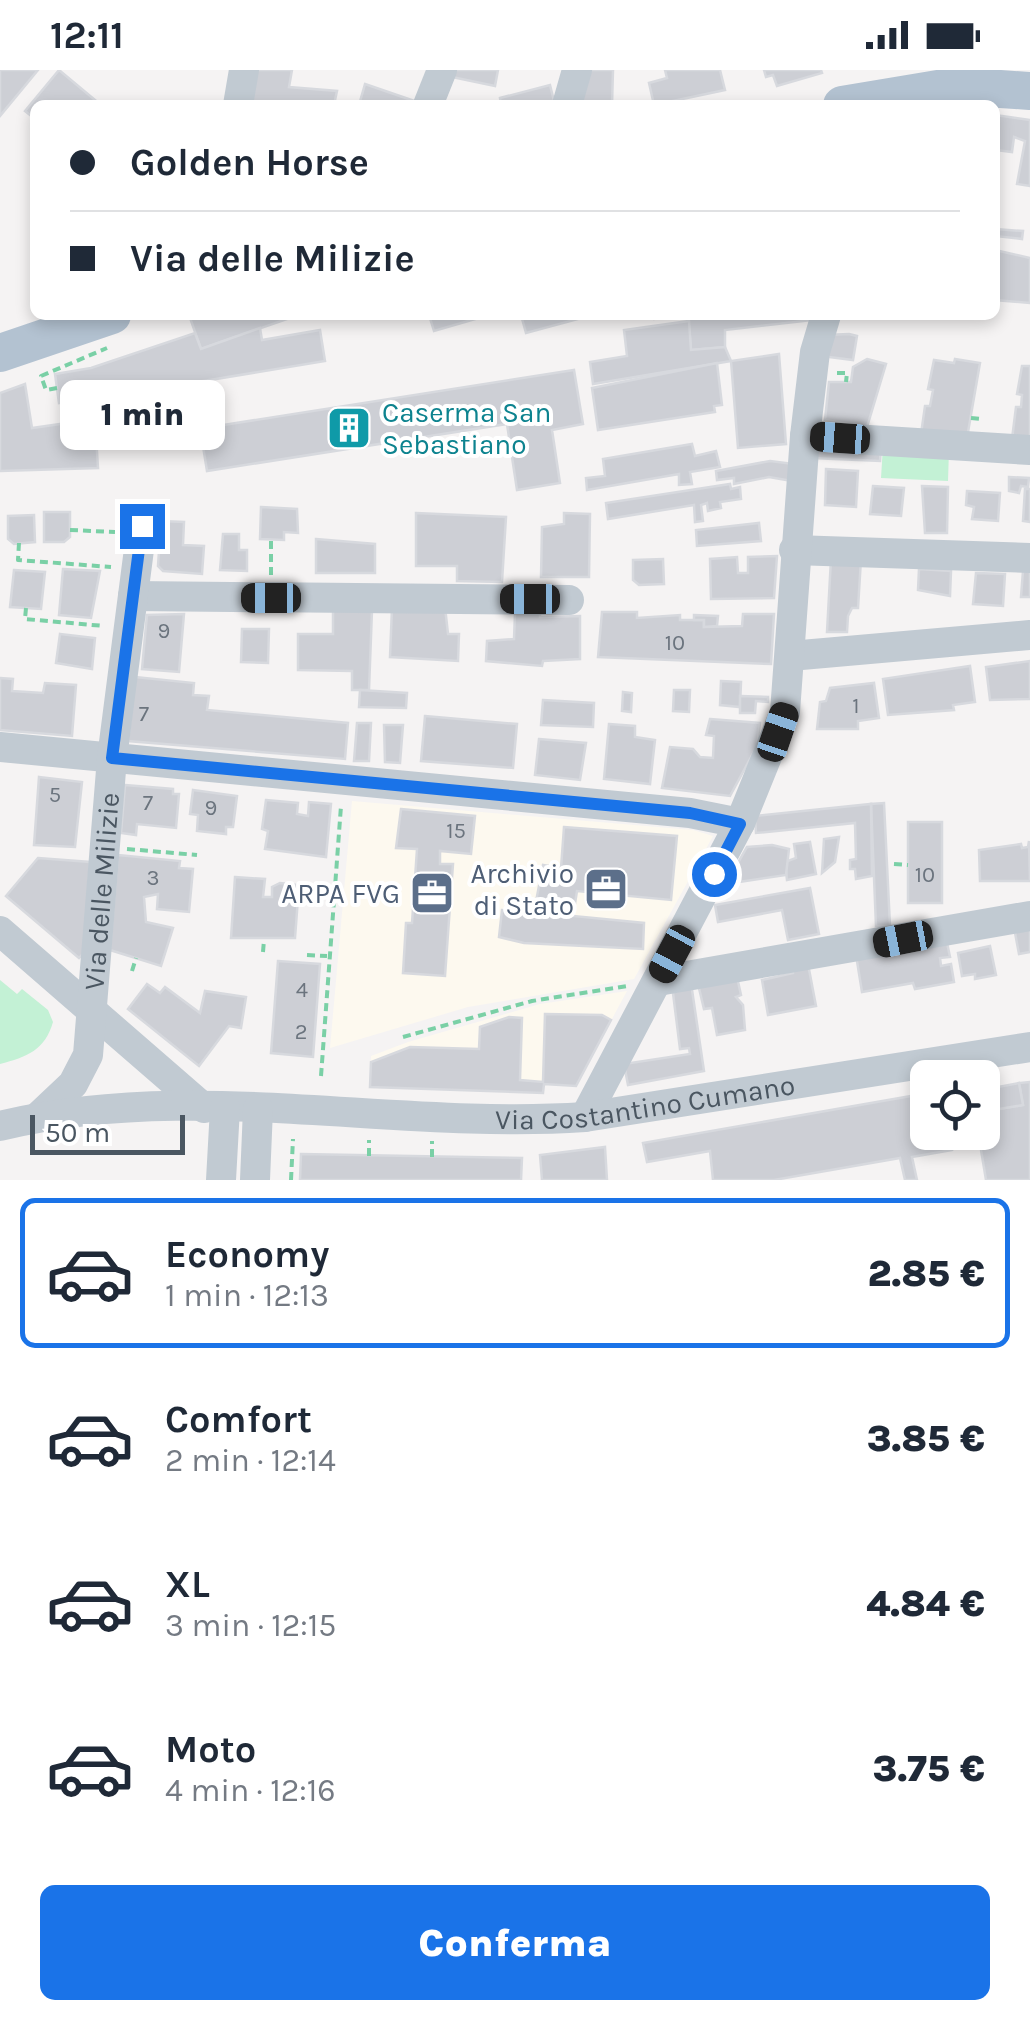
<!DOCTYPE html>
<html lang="it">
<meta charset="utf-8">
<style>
:root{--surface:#fff;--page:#f2f2f3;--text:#1f2937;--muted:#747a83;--line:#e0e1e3;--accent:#1a73e8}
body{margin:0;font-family:Karla,sans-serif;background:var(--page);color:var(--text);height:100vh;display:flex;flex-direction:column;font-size:38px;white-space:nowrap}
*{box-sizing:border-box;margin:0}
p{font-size:32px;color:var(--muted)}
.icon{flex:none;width:55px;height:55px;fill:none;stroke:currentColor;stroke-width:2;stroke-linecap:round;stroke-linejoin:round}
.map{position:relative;height:1110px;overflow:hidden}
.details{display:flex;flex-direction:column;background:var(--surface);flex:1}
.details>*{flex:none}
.guide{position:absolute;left:30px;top:30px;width:970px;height:220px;border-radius:15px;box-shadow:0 5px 15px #0003;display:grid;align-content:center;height:220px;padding:0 40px;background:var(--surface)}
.tools{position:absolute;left:910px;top:990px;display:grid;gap:20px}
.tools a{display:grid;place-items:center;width:90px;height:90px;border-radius:15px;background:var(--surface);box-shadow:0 5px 15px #0003;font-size:50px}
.scale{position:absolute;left:30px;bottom:25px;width:155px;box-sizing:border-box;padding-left:10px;border:5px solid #4a5661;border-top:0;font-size:28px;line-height:35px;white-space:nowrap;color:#4a5661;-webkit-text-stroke:8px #fff;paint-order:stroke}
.end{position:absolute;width:45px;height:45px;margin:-22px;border:12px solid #1a73e8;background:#fff;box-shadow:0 0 0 5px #fff}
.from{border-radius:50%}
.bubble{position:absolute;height:70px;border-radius:15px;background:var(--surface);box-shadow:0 5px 15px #0003;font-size:32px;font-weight:800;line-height:70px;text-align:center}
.car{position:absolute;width:30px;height:60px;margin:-30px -15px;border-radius:12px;box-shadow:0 0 8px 2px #0007;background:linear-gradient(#222 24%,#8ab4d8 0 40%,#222 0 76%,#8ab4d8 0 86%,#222 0)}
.guide b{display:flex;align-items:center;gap:35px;height:95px;font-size:38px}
.guide b+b{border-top:2px solid var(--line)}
.guide i{width:25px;height:25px;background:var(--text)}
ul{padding:18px 0 0;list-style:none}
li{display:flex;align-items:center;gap:30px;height:150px;margin:0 20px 15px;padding:0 20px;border:5px solid transparent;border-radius:15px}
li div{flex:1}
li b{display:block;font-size:38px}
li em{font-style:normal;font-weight:800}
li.on{border-color:var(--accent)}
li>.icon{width:90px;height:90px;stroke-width:1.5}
.button{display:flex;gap:20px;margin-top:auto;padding:20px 40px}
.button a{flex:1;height:115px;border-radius:15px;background:var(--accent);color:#fff;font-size:40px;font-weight:800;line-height:115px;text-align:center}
.status{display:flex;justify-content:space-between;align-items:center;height:70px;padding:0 50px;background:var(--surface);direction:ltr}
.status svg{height:28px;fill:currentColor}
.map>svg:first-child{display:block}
.commercial{fill:#fdf9ef}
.green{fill:#c3f1d5}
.building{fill:#cdcfd5;stroke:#d7d9de;stroke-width:2.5}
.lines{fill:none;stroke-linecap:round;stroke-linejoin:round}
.path{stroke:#7ad0a6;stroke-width:4;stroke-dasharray:8 5;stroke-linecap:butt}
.minor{stroke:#c1cad2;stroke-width:30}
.major{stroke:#b3c2d1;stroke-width:38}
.route{stroke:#1a73e8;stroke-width:12}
.labels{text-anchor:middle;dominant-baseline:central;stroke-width:8;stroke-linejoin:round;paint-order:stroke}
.number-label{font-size:22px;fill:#6b747e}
.culture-label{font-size:28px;fill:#0d838f;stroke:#fff;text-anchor:start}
.service-label{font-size:28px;fill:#4e5e75;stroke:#fff;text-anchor:end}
.street-label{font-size:28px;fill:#4a5661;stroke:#fff}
</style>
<div class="status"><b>12:11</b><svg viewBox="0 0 49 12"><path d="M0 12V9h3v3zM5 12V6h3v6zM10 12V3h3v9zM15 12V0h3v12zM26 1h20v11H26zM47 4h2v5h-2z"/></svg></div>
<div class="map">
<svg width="1030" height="1110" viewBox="0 0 1030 1110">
<rect width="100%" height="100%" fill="#f5f3f3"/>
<g class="commercial">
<polygon points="352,731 693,760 713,766 634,909 468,937 330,978"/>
<polygon points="627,921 576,1016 544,1014 543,1023 370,1017 371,986 408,972 540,934"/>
</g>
<g class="green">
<polygon points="883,376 949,380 948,411 881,408"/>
<path d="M0,910L17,924L22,919L48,940L53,952C45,980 27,987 0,994Z"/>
</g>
<g class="building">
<polygon points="0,0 38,0 0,46"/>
<polygon points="59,0 101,35 35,35 35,49 25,41"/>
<polygon points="256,0 292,0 289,17 337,21 334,35 249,35"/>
<polygon points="453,0 498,0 495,16 452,7"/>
<polygon points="584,0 613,0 612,35 575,35"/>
<polygon points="665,0 720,0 725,20 654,35 649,13 667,8"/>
<polygon points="764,0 821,0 822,3 777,16 773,5 766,7"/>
<polygon points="365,14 423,34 423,35 359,35"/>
<polygon points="550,15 555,35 501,35 500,28"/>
<polygon points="995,45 1030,50 1030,116 1017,114 1025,71 1014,67 1012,82 995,80"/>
<polygon points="995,159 1023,161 1022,169 995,166"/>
<polygon points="995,180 1030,188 1030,233 995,230"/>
<polygon points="189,245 289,245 290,248 201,279"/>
<polygon points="429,245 489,245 434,261"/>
<polygon points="521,245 581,245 582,248 526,263"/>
<polygon points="653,245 813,245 813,250 725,260 725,277 691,280 688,246 654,249"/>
<polygon points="689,251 691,280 725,277 731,291 593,314 590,292 627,286 624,260"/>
<polygon points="260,258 262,270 320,260 325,291 119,325 122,341 103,344 102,335 87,338 85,329 59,333 55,304 91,298 195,263 201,279"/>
<polygon points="849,264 857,266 853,290 821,286 826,265"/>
<polygon points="779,284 786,374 738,378 731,291"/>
<polygon points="867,289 886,294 867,357 825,350 829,312 851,312 853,297"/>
<polygon points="955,289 980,293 967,368 921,364 925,336 930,336 933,320 928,319 934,290 954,293"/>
<polygon points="717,293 722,335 714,336 715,342 598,360 592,318"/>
<polygon points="1022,296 1030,296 1030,371 1012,369 1016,337 1021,337 1022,325 1017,324"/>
<polygon points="574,300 583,354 552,360 560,413 517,420 507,354 207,401 202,370 220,367 217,356"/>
<polygon points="25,314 32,358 95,349 98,398 0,401 0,323"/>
<polygon points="813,372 881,375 880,391 812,388"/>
<polygon points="692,374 695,386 716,381 720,397 690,402 692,414 679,415 679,404 587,420 586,408 605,406 603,389"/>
<polygon points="770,391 794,394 792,411 769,407 734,414 734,408 717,410 716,401"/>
<polygon points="826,399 858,401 856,437 825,435"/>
<polygon points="1009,407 1029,408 1028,417 1021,416 1019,423 1009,421"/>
<polygon points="730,414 731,419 740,417 741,429 720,432 721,438 708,441 707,433 701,435 703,451 695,452 694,435 608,449 606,433"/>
<polygon points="873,416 904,418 901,446 870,444"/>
<polygon points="922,416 948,417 947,463 925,463"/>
<polygon points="1025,419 1030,419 1030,452 1023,451"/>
<polygon points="967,421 1000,423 998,451 972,449 974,437 966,435"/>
<polygon points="261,437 297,439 298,463 284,462 284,470 260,469"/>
<polygon points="44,442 70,442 70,467 64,472 44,472"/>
<polygon points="416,443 506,447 502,512 457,511 457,496 416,496"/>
<polygon points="564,443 590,444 589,507 541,507 542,457 564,454"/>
<polygon points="34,445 35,472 14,474 8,469 8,446"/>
<polygon points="161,451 184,452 183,475 204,476 202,504 163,501 158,496"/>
<polygon points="759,453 761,471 697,476 696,460"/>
<polygon points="223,464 239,464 239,480 247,480 247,501 220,500"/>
<polygon points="316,469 375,474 375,503 316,503"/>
<polygon points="777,486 774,528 711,529 710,489 737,487 738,503 748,503 748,487"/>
<polygon points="831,489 861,489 858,538 852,538 848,546 847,562 827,562"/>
<polygon points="633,490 663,489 664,514 639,515 633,510"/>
<polygon points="63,499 100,501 91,548 59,545"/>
<polygon points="919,499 951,501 950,526 918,520"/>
<polygon points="14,500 45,502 41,539 10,537"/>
<polygon points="1023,501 1030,501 1030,527 1021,527"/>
<polygon points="976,503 1005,504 1003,536 973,534"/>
<polygon points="445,537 448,564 459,564 458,591 390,587 392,538"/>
<polygon points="333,538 372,540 369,620 352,620 352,601 298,600 298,564 333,564"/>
<polygon points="540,542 540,547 580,546 580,589 543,591 542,596 486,591 487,571 514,569 515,543"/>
<polygon points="602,542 637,542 637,548 680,545 680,550 704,550 704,557 742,556 743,544 774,544 771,594 598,587"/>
<polygon points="184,544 179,602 142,599 147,545"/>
<polygon points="694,545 718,546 717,556 704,557 704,550 694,550"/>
<polygon points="242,559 269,559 268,593 241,592"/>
<polygon points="60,564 95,568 92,599 56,593"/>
<polygon points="1030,591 1030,629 990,630 986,597"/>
<polygon points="970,596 975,632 953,635 954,640 888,645 883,609"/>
<polygon points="135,607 194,613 193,625 209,626 207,640 348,653 345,689 128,671"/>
<polygon points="0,608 13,609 12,621 43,623 45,613 76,615 72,666 0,660"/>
<polygon points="721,611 741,612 740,637 720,635"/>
<polygon points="874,613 879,648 858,651 858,659 817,659 820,632 826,631 830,618"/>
<polygon points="360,620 407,623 406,638 359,637"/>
<polygon points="674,620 690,620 689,642 673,641"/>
<polygon points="623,622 632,623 631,642 622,641"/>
<polygon points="740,626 768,627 768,632 756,631 755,643 740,643"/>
<polygon points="543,630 594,633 593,657 541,655"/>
<polygon points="425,646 517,654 513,698 421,691"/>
<polygon points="710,649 760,653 757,676 730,726 662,718 670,677 693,679 700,687 713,688 714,666 706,665"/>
<polygon points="357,653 371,653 369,691 354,691"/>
<polygon points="609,654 635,656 635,667 655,670 650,714 604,709"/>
<polygon points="384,655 403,655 400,693 385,692"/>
<polygon points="539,669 586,673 580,710 535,705"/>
<polygon points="39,707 82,712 75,777 34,775"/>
<polygon points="125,715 173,719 173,724 179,724 176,758 137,754 136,765 121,763"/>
<polygon points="193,720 237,726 233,757 226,757 226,764 197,761 198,745 190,744"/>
<polygon points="266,730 298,733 297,744 308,746 309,732 331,734 326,787 265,779 268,761 262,759"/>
<polygon points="884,733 890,856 876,856 871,734"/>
<polygon points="871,734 872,806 856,809 855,799 850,799 850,790 856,789 855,753 756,763 755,746"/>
<polygon points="401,739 475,746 471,784 440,781 440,794 453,794 445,906 403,903 406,853 412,853 417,779 396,778"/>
<rect x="908" y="752" width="34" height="81"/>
<polygon points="564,757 677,766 671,830 577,821 573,846 644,853 643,879 524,873 499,867 502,840 534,842 543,795 561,798"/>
<polygon points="839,767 835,792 822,803 824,769"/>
<polygon points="1029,771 1030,811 980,811 979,780 1021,774 1022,778 1028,777"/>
<polygon points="810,772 816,804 787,810 785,792 796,788 794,774"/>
<polygon points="772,775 789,779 786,805 732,813 730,807 747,777"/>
<polygon points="118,785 180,791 179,798 193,799 189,842 157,839 158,824 144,827 146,852 173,858 161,896 110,880"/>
<polygon points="38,788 90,792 84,883 79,888 6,826"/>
<polygon points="235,807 265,809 263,827 272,827 272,817 280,813 299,815 295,868 231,868"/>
<polygon points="810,818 819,864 788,870 782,840 718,852 715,835"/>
<polygon points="1030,849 1030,882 1019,884 1013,852"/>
<polygon points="946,868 950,887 940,888 941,896 951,894 954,912 915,919 913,913 862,922 856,885"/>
<polygon points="990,876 996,905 975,909 975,904 962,906 958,883"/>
<polygon points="278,891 320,894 313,987 271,983"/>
<polygon points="808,894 816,936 768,945 762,910 793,903 793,897"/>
<polygon points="737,907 741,925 736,927 743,935 745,960 717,965 712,938 704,939 698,914"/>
<polygon points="691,913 704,1001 628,1015 624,994 690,984 689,978 680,979 672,915"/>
<polygon points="147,914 160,923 165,917 200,943 205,921 246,927 241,958 229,956 199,996 128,939"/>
<polygon points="545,944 602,945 611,950 576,1016 544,1014 543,1023 370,1017 371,992 410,977 479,979 480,957 509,947 522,948 520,1010 543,1012"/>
<polygon points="1030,1012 1030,1110 986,1110 978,1062 982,1062 982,1042 1023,1035 1019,1013"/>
<polygon points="1019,1013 1023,1035 982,1042 982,1020"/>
<polygon points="928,1023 928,1062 949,1062 952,1080 912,1087 917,1110 905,1110 900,1088 774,1110 713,1110 710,1081 647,1092 643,1073"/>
<polygon points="605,1077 607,1110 542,1110 540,1085"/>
<polygon points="301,1084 522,1088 521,1110 300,1110"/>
</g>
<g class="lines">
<g class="path">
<polyline points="837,303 847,303 846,312"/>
<polyline points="57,318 46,320 41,306 107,278"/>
<polyline points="971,348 981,349"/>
<polyline points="70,460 115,462"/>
<polyline points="19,473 18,490 111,497"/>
<polyline points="271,505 271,469"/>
<polyline points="26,538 25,549 104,556"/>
<polyline points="127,779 197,785"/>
<polyline points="894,794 908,795"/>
<polyline points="263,882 264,870"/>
<polyline points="307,885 327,886"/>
<polyline points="132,901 136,888"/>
<polyline points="403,967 532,931 627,916"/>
<polyline points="321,1006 341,736"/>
<polyline points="369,1086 369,1070"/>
<polyline points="432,1087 432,1071"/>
<polyline points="291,1110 293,1069"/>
</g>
<g class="minor">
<polyline points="238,35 244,0"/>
<polyline points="428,35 442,0"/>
<polyline points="567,35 577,0"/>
<polyline points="805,366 1030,380"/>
<polyline points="794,480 1030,488"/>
<polyline points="133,526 569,530"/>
<polyline points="790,586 1030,565"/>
<polyline points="0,677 690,743 740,753"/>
<polyline points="0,861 204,1038"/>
<polyline points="658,911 1030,846"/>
<path id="s1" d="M38,1047L73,1014L88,985L112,688L142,456"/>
<polyline points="585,1047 740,753 785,642 805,366 815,282 826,245"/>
<path id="s2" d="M0,1056C191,1009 392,1060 585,1047L1030,977"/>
<polyline points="221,1110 225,1038"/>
<polyline points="255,1110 258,1039"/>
</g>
<g class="major">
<polyline points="842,35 956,16 1030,21"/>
<polyline points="0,283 112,245"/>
</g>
</g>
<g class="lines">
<polyline class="route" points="142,456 112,688 690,743 740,754 714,804"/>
</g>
<defs>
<symbol id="building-square" viewBox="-11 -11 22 22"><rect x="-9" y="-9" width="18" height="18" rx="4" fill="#0f9aa8" stroke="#fff"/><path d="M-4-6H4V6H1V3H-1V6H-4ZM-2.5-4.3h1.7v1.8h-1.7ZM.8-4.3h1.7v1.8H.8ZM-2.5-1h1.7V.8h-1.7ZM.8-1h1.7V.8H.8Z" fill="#fff"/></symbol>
<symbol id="office-square" viewBox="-11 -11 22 22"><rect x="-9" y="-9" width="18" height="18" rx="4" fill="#5c6f8a" stroke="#fff"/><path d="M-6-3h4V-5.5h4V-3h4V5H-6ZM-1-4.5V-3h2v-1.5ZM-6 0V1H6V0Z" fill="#fff"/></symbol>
</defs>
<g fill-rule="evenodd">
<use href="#building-square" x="324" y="333" width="50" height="50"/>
<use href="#office-square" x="581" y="794" width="50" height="50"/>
<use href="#office-square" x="407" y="798" width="50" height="50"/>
</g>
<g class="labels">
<g class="number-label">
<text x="164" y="561">9</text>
<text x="675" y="573">10</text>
<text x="856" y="636">1</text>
<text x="144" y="644">7</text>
<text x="55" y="725">5</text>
<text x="148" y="733">7</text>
<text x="211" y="738">9</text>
<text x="456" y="761">15</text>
<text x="925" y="805">10</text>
<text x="153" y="808">3</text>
<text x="302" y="920">4</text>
<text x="301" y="962">2</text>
</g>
<g class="culture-label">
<text x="382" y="342">Caserma San<tspan x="382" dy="32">Sebastiano</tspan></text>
</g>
<g class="service-label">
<text x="574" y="803">Archivio<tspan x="574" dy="32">di Stato</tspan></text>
<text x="400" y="823">ARPA FVG</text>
</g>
<g class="street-label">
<text stroke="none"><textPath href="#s1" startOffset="245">Via delle Milizie</textPath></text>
<text stroke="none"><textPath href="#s2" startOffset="648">Via Costantino Cumano</textPath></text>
</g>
</g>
</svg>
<div class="tools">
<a><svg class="icon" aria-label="locate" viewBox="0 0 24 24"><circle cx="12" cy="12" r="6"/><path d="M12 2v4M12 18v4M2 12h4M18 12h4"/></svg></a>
</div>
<div class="scale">50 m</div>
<i class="end from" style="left:714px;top:804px"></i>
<i class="end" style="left:142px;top:456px"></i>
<div class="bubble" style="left:60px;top:310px;width:165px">1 min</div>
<i class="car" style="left:840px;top:368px;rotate:274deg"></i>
<i class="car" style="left:271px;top:528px;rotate:270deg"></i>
<i class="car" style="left:530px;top:529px;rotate:270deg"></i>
<i class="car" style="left:778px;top:662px;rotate:19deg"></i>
<i class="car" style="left:903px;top:869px;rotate:259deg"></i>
<i class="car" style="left:672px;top:884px;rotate:208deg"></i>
<div class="guide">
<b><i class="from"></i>Golden Horse</b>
<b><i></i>Via delle Milizie</b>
</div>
</div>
<section class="details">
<ul>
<li class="on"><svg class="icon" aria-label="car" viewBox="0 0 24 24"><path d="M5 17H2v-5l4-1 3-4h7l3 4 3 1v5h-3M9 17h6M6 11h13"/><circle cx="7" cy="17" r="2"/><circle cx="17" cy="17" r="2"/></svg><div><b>Economy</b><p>1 min · 12:13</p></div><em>2.85 €</em></li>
<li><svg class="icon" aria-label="car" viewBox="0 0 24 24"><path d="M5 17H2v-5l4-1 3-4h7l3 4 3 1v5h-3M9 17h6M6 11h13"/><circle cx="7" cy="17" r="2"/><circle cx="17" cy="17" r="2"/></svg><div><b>Comfort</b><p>2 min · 12:14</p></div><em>3.85 €</em></li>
<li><svg class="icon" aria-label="car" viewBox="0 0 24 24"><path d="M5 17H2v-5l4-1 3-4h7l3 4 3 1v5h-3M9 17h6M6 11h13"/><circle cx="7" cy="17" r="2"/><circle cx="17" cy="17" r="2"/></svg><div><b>XL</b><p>3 min · 12:15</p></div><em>4.84 €</em></li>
<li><svg class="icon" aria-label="car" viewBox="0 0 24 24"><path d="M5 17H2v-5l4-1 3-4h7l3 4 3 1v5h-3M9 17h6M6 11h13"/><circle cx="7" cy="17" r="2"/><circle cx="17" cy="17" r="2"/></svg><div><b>Moto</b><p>4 min · 12:16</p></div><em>3.75 €</em></li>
</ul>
<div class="button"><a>Conferma</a></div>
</section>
